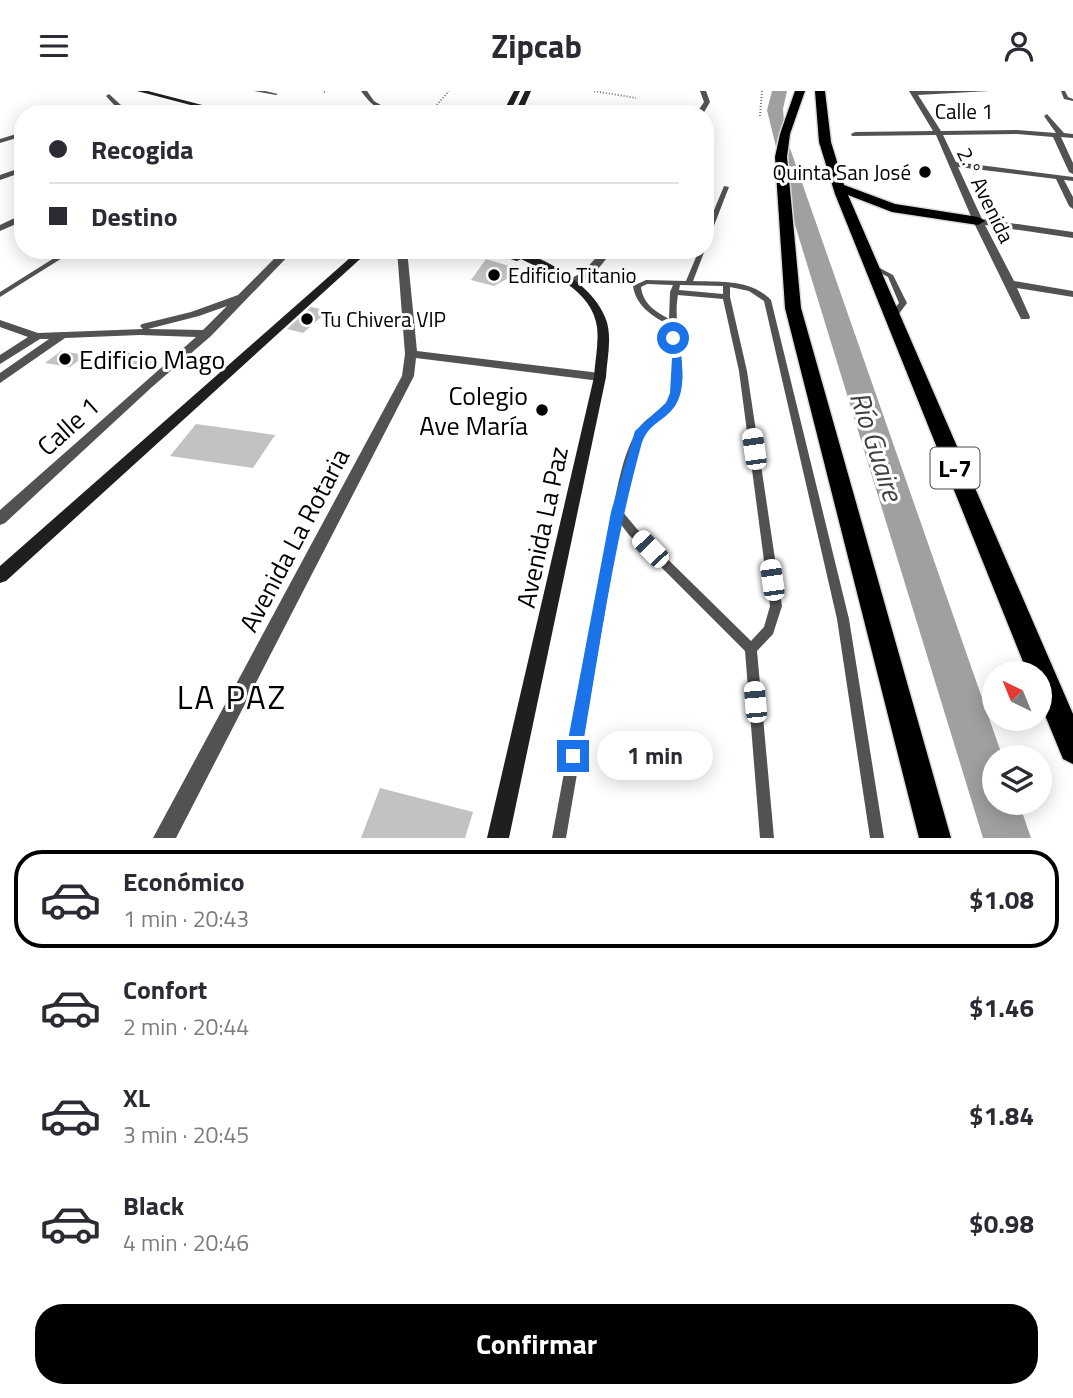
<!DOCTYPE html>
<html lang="es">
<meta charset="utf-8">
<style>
:root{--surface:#fff;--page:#f2f2f3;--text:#2b2b33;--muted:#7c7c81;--line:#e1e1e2;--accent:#000}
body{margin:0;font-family:"Titillium Web",sans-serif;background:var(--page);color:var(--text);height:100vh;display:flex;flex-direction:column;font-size:26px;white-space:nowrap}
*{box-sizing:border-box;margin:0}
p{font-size:23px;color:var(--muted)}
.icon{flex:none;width:38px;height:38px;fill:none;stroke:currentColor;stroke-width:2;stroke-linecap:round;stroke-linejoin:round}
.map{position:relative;height:747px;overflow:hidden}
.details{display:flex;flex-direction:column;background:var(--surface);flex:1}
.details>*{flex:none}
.top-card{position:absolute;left:14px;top:14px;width:700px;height:154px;border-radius:28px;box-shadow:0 4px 18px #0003;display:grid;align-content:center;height:154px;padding:0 35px;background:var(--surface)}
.needle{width:46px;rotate:317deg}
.fabs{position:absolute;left:982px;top:570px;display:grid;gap:14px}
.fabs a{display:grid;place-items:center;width:70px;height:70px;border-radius:50%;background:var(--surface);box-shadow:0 4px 18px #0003;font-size:35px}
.end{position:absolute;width:32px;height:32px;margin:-16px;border:9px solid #1a73e8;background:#fff;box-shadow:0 0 0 4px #fff}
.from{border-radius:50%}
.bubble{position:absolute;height:49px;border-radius:24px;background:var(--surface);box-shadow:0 4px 18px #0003;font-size:23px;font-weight:700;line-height:49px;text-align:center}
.car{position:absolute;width:21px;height:42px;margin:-21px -10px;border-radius:9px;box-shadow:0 0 5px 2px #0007;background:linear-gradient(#fff 24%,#345 0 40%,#fff 0 76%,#345 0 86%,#fff 0)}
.top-card b{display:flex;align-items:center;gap:24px;height:66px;font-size:26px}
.top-card b+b{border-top:2px solid var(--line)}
.top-card i{width:18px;height:18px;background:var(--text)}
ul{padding:12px 0 0;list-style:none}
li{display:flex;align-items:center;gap:21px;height:98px;margin:0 14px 10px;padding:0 21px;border:4px solid transparent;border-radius:28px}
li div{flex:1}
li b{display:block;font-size:26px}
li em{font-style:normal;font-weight:700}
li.active{border-color:var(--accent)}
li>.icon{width:63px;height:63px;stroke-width:1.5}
.button{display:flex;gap:14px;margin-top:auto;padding:14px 35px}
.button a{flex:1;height:80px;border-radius:28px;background:var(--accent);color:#fff;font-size:28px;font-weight:700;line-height:80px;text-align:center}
header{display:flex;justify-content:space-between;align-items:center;height:91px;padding:0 35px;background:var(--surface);font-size:32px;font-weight:700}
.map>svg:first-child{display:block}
.water{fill:#a0a0a0}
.building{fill:#c2c2c2}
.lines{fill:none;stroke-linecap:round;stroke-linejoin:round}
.motorway-casing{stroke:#dbdbdb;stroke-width:3}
.path{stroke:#747474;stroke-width:2;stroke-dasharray:1 2;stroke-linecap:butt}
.service{fill:#525252;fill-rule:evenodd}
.minor{fill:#525252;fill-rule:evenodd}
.secondary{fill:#1f1f1f;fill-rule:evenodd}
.motorway{fill:#000;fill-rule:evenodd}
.route{fill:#1a73e8}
.poi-dot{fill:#000;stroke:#fff;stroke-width:2.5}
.labels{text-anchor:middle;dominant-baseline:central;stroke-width:6;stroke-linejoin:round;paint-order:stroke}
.far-street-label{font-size:21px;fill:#000;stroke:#fff}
.far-poi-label{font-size:21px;fill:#000;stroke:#fff;text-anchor:start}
.shield{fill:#fff;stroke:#4c4c4c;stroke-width:2}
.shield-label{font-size:24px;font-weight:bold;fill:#000}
.poi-label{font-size:26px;fill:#000;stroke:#fff;text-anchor:start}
.street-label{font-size:26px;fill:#000;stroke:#fff}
.water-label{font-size:28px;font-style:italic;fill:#414141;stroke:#fff}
.near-neighbourhood-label{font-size:33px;letter-spacing:2px;fill:#000;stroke:#fff}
</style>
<header><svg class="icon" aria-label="menu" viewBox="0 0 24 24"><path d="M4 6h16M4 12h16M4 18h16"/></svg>Zipcab<svg class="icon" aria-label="person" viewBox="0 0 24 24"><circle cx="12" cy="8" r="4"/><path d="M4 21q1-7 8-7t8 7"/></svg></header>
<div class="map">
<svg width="1073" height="747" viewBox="0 0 1073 747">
<rect width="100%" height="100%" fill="#fff"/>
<polygon class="water" points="772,0 787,0 783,18 785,43 1003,667 994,667 994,712 1019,712 1031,747 983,747 795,134 767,19"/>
<g class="building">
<polygon points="486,168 523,179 494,195 471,189"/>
<polygon points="311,216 328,220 303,242 287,238"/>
<polygon points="61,260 86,264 70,276 45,272"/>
<polygon points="125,261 157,268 140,281 109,274"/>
<polygon points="196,333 275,344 253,377 170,365"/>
<polygon points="380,697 473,721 465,747 361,747"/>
</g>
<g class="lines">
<defs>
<g id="motorway">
<polygon points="795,0 805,0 790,43 787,66 801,217 951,747 919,747 785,217 775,66 780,43"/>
<polygon points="815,0 825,0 831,51 844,94 895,113 978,126 985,130 978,134 892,121 848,104 1073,623 1073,673 1063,668 1040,612 1040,583 1028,583 835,103 819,51"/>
</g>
</defs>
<use href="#motorway" class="motorway-casing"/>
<g class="path">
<polyline points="594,0 636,7"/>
<polyline points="324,1 327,0"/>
<polyline points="429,23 449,0"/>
<polyline points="760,25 762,0"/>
</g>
<g class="service">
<polygon points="254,0 265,0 278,3 276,4"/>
<polygon points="1061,0 1065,0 1068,6 1073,8 1073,10 1064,8"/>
<polygon points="724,95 729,96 708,150 705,152 705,141"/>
<polygon points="67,159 75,159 0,206 0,201"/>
<path d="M699,159H705L693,190C720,191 751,188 771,209L849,528L884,747H870L837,528L764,210L749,200L730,196V206L747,280L782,515L773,543L757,560L774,747H760L745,560L629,444L620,432L566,747H552L612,421C618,395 622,367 635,343C642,329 655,324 665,313C681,295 671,256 669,234C652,225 636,215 633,195L646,189L686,190ZM647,193L673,194L670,201L669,228C655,220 643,213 641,196ZM680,194L723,195V203L679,199ZM678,204L723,208L739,280L770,515L764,536L751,550L637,438L622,420C628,398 633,361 645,342C654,326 675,321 680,301C688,269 672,236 678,204Z"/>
<polygon points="868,173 872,173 893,184 907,212 895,228 892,228 888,226 899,212 888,186 868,175"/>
</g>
<g class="minor">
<path d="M361,0H367L374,10L396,23C380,23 370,12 361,0Z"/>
<polygon points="700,0 706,0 710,11 703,23 696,23 704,11"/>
<polygon points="909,0 989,0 918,4 941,40 1017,39 1056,42 1044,25 1047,23 1064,42 1073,43 1073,47 1061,46 1073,72 1073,83 1069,81 1053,46 1017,43 943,44 956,71 1073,86 1073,90 1064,89 1073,106 1073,118 1069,115 1056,88 958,76 982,128 1073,141 1073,147 985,134 1014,190 1073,200 1073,206 1017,197 1030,226 1029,228 1021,228 973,130 936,44 852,45 851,43 855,41 933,40"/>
<polygon points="109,3 122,15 139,23 130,23 120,18 104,23 93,23 115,15 106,5"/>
<polygon points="23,41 23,45 0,52 0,48"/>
<polygon points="23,76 23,81 0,89 0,84"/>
<polygon points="23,123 23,130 0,140 0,134"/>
<path d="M283,159H294L211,245L152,296L5,432L0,434V419L196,246L140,244L65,247L0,292V282L49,248H40L0,273V264L28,246L0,236V229L38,242L143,238L140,235L142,233L191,221L238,204ZM227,215L203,239L148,238L199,225Z"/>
<polygon points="397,159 407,159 417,260 600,282 606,286 600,290 416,267 414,285 176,747 153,747 402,285 405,263"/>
<path d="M603,159H613C602,173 588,195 568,193V189L583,181Z"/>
</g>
<g class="secondary">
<polygon points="137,0 148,0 237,23 225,23"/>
<polygon points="514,0 520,0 509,23 502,23"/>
<polygon points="525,0 531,0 521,23 514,23"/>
<polygon points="226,14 258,22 259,23 246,23 224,17"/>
<polygon points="359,159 370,159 6,490 0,492 0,475"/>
<path d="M480,159L506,161L504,159C538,159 593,194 605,226C613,244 607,267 606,286L509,747H487L594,286C595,270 599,252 597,236C592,199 550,182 521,168L517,170Z"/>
</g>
<use href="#motorway" class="motorway"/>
</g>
<path class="route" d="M669,245L677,247C682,267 687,297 675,315C663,332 647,332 641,355C613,456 599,561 581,665L579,671L573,673L568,671L565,665L611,421L635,340L666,312L670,302L672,267Z"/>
<g class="poi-dot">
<circle cx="925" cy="81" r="7"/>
<circle cx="494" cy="184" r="7"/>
<circle cx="307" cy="228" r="7"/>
<circle cx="65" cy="268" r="7"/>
<circle cx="542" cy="319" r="7"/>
</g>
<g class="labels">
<g class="far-street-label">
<text x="964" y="20">Calle 1</text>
<text transform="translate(986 104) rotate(64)">2.° Avenida</text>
</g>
<g class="far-poi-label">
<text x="911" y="81" text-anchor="end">Quinta San José</text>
<text x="508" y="184">Edificio Titanio</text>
<text x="321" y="228">Tu Chivera VIP</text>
</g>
<rect class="shield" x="930.5" y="356.5" width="49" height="41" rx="5"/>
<g class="shield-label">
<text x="955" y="377">L-7</text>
</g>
<g class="poi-label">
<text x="79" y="268">Edificio Mago</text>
<text x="528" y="304" text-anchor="end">Colegio<tspan x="528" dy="30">Ave María</tspan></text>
</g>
<g class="street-label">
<text transform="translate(68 335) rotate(-42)">Calle 1</text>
<text transform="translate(542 436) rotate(-78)">Avenida La Paz</text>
<text transform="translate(294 449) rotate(-62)">Avenida La Rotaria</text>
</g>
<g class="water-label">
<text transform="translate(877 355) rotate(72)">Río Guaire</text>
</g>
<g class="near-neighbourhood-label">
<text x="232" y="606">LA PAZ</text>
</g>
</g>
</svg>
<div class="fabs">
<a><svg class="needle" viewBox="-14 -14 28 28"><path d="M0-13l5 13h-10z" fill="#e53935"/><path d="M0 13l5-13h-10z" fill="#7c7c81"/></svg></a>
<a><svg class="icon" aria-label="layers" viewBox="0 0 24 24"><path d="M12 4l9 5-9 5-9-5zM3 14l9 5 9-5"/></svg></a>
</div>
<i class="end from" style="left:673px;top:247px"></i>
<i class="end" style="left:573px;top:665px"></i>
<div class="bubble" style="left:597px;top:640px;width:116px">1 min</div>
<i class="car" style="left:754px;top:358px;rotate:352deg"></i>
<i class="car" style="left:650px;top:458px;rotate:316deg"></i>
<i class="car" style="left:772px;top:489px;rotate:352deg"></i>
<i class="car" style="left:755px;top:611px;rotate:355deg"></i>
<div class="top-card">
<b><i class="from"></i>Recogida</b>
<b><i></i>Destino</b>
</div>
</div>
<section class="details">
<ul>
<li class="active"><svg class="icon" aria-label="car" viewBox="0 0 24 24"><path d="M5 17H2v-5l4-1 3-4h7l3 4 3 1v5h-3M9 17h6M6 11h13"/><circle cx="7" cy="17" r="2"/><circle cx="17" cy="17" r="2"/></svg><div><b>Económico</b><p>1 min · 20:43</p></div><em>$1.08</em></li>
<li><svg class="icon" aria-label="car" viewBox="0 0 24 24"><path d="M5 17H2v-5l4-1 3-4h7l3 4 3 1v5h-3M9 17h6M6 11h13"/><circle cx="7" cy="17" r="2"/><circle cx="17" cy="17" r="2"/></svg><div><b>Confort</b><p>2 min · 20:44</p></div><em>$1.46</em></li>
<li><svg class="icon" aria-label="car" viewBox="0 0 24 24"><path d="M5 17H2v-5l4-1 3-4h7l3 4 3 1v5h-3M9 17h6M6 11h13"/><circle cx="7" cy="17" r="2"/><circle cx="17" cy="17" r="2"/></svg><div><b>XL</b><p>3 min · 20:45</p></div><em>$1.84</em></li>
<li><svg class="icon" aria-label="car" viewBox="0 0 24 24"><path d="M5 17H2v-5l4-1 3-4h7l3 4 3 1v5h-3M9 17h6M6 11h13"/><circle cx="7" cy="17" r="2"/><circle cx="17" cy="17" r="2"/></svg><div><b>Black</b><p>4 min · 20:46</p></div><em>$0.98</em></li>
</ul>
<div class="button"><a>Confirmar</a></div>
</section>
